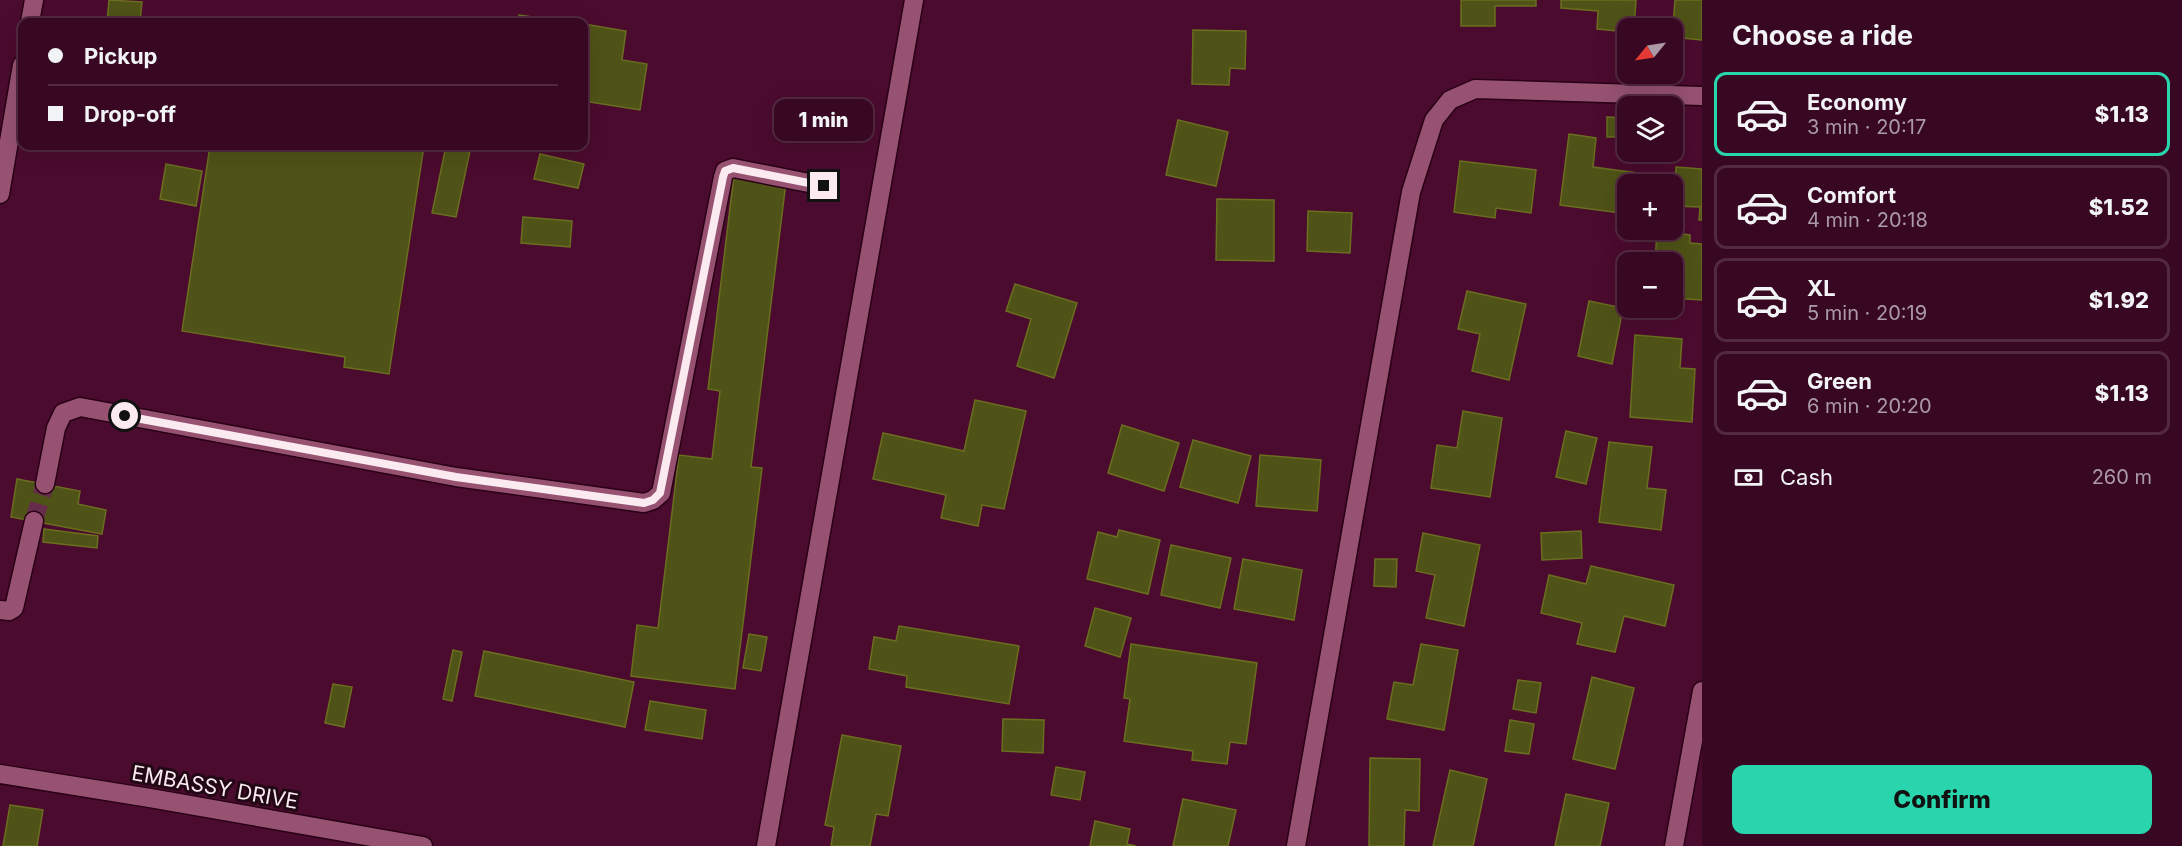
<!DOCTYPE html>
<meta charset="utf-8">
<style>
:root{--surface:#380822;--page:#3f112a;--text:#f1f3f6;--muted:#ab9aa5;--line:#522940;--accent:#28d5ad}
body{margin:0;font-family:Inter,sans-serif;background:var(--page);color:var(--text);height:100vh;display:flex;flex-direction:column;font-size:22px;white-space:nowrap}
*{box-sizing:border-box;margin:0}
p{font-size:20px;color:var(--muted)}
.icon{flex:none;width:33px;height:33px;fill:none;stroke:currentColor;stroke-width:2;stroke-linecap:round;stroke-linejoin:round}
.map{position:relative;flex:1;overflow:hidden}
.drawer{display:flex;flex-direction:column;background:var(--surface);width:480px}
.drawer>*{flex:none}
.hud{position:absolute;left:18px;top:18px;width:570px;height:132px;border-radius:12px;box-shadow:0 6px 24px #0002,0 0 0 2px var(--line);display:grid;align-content:center;height:132px;padding:0 30px;background:var(--surface)}
.needle{width:39px;rotate:240deg}
.fabs{position:absolute;left:1617px;top:18px;display:grid;gap:12px}
.fabs a{display:grid;place-items:center;width:66px;height:66px;border-radius:12px;background:var(--surface);box-shadow:0 6px 24px #0002,0 0 0 2px var(--line);font-size:30px}
.end{position:absolute;width:27px;height:27px;margin:-14px;border:8px solid #fbeaf0;background:#111;box-shadow:0 0 0 3px #111}
.from{border-radius:50%}
.bubble{position:absolute;height:42px;border-radius:12px;background:var(--surface);box-shadow:0 6px 24px #0002,0 0 0 2px var(--line);font-size:20px;font-weight:800;line-height:42px;text-align:center}
.hud b{display:flex;align-items:center;gap:21px;height:57px;font-size:22px}
.hud b+b{border-top:2px solid var(--line)}
.hud i{width:15px;height:15px;background:var(--text)}
ul{padding:0;list-style:none}
li{display:flex;align-items:center;gap:18px;height:84px;margin:0 12px 9px;padding:0 18px;border:3px solid var(--line);border-radius:12px}
li div{flex:1}
li b{display:block;font-size:22px}
li em{font-style:normal;font-weight:800}
li.selected{border-color:var(--accent)}
li>.icon{width:54px;height:54px;stroke-width:1.5}
h2{padding:0 30px;font-size:27px;line-height:72px}
.pay{display:flex;align-items:center;gap:15px;height:66px;padding:0 30px;font-size:22px}
.pay p{margin-inline-start:auto}
.primary-button{display:flex;gap:12px;margin-top:auto;padding:12px 30px}
.primary-button a{flex:1;height:69px;border-radius:12px;background:var(--accent);color:#111;font-size:24px;font-weight:800;line-height:69px;text-align:center}
main{display:flex;flex:1;min-height:0}
.map>svg:first-child{display:block}
.building{fill:#505317;stroke:#6b6e1f;stroke-width:1.5}
.lines{fill:none;stroke-linecap:round;stroke-linejoin:round}
.minor-tunnel{stroke:#652c4b;stroke-width:18;stroke-dasharray:18 9;stroke-linecap:butt}
.minor-casing{stroke:#290015;stroke-width:21}
.minor{stroke:#975272;stroke-width:18}
.route{stroke:#fbeaf0;stroke-width:8}
.labels{text-anchor:middle;dominant-baseline:central;stroke-width:6;stroke-linejoin:round;paint-order:stroke}
.street-label{font-size:21px;fill:#fbeaf0;stroke:#220714}
</style>
<main>
<div class="map">
<svg width="1702" height="846" viewBox="0 0 1702 846">
<rect width="100%" height="100%" fill="#4b0b2e"/>
<g class="building">
<polygon points="109,0 142,2 140,22 107,22"/>
<polygon points="1461,0 1536,0 1536,6 1495,6 1495,26 1461,26"/>
<polygon points="1561,0 1636,0 1634,28 1628,28 1628,32 1597,29 1598,11 1561,8"/>
<polygon points="1675,0 1702,0 1702,40 1672,37"/>
<polygon points="519,15 546,19 547,18 575,22 518,22"/>
<polygon points="584,24 626,31 622,60 647,64 640,110 584,101"/>
<polygon points="1193,30 1246,31 1245,69 1230,68 1229,85 1192,84"/>
<polygon points="1607,117 1627,118 1627,137 1607,137"/>
<polygon points="1178,120 1228,132 1216,186 1166,175"/>
<polygon points="1569,134 1596,138 1593,167 1645,174 1643,184 1628,184 1628,214 1560,205"/>
<polygon points="210,146 424,146 389,374 344,367 345,357 182,331"/>
<polygon points="446,146 471,146 456,217 432,213"/>
<polygon points="540,154 584,164 578,188 534,179"/>
<polygon points="1460,161 1536,170 1531,213 1496,208 1495,218 1454,212"/>
<polygon points="166,164 202,171 196,206 160,199"/>
<polygon points="1676,167 1702,169 1702,220 1699,220 1700,207 1674,206"/>
<polygon points="734,175 786,182 751,467 762,468 735,689 631,676 637,625 658,628 679,455 712,459 720,391 708,389"/>
<polygon points="1217,199 1274,200 1274,261 1216,260"/>
<polygon points="1308,211 1352,213 1350,253 1307,251"/>
<polygon points="523,217 572,221 570,247 521,243"/>
<polygon points="1657,231 1690,235 1690,243 1702,244 1702,300 1672,298 1672,262 1655,262"/>
<polygon points="1015,284 1077,303 1054,378 1017,366 1031,319 1006,311"/>
<polygon points="1467,291 1526,304 1509,380 1472,371 1480,334 1458,329"/>
<polygon points="1589,301 1623,308 1612,364 1578,356"/>
<polygon points="1635,335 1682,339 1680,368 1695,369 1692,422 1630,417"/>
<polygon points="975,400 1026,411 1004,509 982,505 978,526 941,518 946,495 873,479 883,433 964,451"/>
<polygon points="1463,411 1502,418 1490,497 1431,488 1437,445 1457,448"/>
<polygon points="1122,425 1179,443 1164,491 1108,473"/>
<polygon points="1566,431 1597,438 1586,484 1556,477"/>
<polygon points="1193,440 1251,456 1238,503 1180,487"/>
<polygon points="1609,442 1652,447 1647,488 1666,490 1661,530 1599,522"/>
<polygon points="1260,455 1321,460 1317,511 1256,506"/>
<polygon points="17,479 80,491 78,504 106,510 102,534 11,517"/>
<polygon points="44,529 98,536 97,548 43,542"/>
<polygon points="1119,530 1160,540 1148,594 1087,579 1098,532 1117,537"/>
<polygon points="1581,531 1582,558 1542,560 1541,533"/>
<polygon points="1423,533 1480,545 1464,626 1426,618 1435,575 1416,571"/>
<polygon points="1171,545 1231,558 1220,608 1161,595"/>
<polygon points="1243,559 1302,570 1294,620 1234,609"/>
<polygon points="1375,559 1397,559 1396,587 1374,586"/>
<polygon points="1591,566 1674,585 1665,626 1624,616 1615,652 1577,644 1582,623 1541,613 1549,575 1586,584"/>
<polygon points="1095,608 1131,618 1120,657 1085,646"/>
<polygon points="899,626 1019,646 1009,704 906,687 907,676 869,669 874,637 896,641"/>
<polygon points="749,634 767,637 761,671 743,668"/>
<polygon points="1131,644 1257,663 1246,744 1230,742 1227,764 1192,760 1193,751 1124,741 1130,699 1124,698"/>
<polygon points="1421,644 1458,650 1444,730 1387,719 1394,682 1413,685"/>
<polygon points="453,650 462,652 452,701 443,699"/>
<polygon points="484,651 634,682 625,727 475,696"/>
<polygon points="1592,677 1634,688 1615,769 1573,759"/>
<polygon points="1518,680 1541,683 1536,713 1513,709"/>
<polygon points="333,684 352,687 344,727 325,723"/>
<polygon points="650,701 706,710 702,739 645,730"/>
<polygon points="1003,719 1044,720 1043,753 1002,751"/>
<polygon points="1510,720 1534,724 1529,754 1505,751"/>
<polygon points="842,735 901,746 888,816 876,814 870,846 831,846 834,827 825,825"/>
<polygon points="1370,758 1420,759 1419,811 1405,810 1404,846 1369,846"/>
<polygon points="1056,767 1085,772 1080,800 1051,795"/>
<polygon points="1450,770 1487,779 1473,846 1433,846"/>
<polygon points="1566,794 1609,803 1600,846 1555,846"/>
<polygon points="1183,799 1236,810 1228,846 1173,846"/>
<polygon points="10,805 43,810 37,846 3,846"/>
<polygon points="1095,821 1130,829 1127,844 1136,846 1090,846"/>
</g>
<g class="lines">
<polyline class="minor-tunnel" points="34,521 45,484"/>
<defs>
<g id="minor">
<polyline points="30,22 34,0"/>
<polyline points="0,194 22,65"/>
<polyline points="45,484 56,428 63,413 80,407 456,477 644,503 653,500 661,493 723,177 725,171 733,168 824,186"/>
<polyline points="0,610 9,611 14,608 34,521"/>
<polyline points="0,774 150,798 423,846"/>
<polyline points="766,846 914,0"/>
<polyline points="1296,846 1411,192 1434,120 1450,100 1475,89 1702,96"/>
<polyline points="1674,846 1702,691"/>
</g>
</defs>
<use href="#minor" class="minor-casing"/>
<use href="#minor" class="minor"/>
</g>
<g class="lines">
<polyline class="route" points="125,416 456,477 644,503 653,500 660,493 723,177 725,171 733,168 824,186"/>
</g>
<g class="labels">
<g class="street-label">
<text transform="translate(215 787) rotate(10)">EMBASSY DRIVE</text>
</g>
</g>
</svg>
<div class="fabs">
<a><svg class="needle" viewBox="-14 -14 28 28"><path d="M0-13l5 13h-10z" fill="#e53935"/><path d="M0 13l5-13h-10z" fill="#ab9aa5"/></svg></a>
<a><svg class="icon" aria-label="layers" viewBox="0 0 24 24"><path d="M12 4l9 5-9 5-9-5zM3 14l9 5 9-5"/></svg></a>
<a>+</a>
<a>−</a>
</div>
<i class="end from" style="left:125px;top:416px"></i>
<i class="end" style="left:824px;top:186px"></i>
<div class="bubble" style="left:774px;top:99px;width:99px">1 min</div>
<div class="hud">
<b><i class="from"></i>Pickup</b>
<b><i></i>Drop-off</b>
</div>
</div>
<section class="drawer">
<h2>Choose a ride</h2>
<ul>
<li class="selected"><svg class="icon" aria-label="car" viewBox="0 0 24 24"><path d="M5 17H2v-5l4-1 3-4h7l3 4 3 1v5h-3M9 17h6M6 11h13"/><circle cx="7" cy="17" r="2"/><circle cx="17" cy="17" r="2"/></svg><div><b>Economy</b><p>3 min · 20:17</p></div><em>$1.13</em></li>
<li><svg class="icon" aria-label="car" viewBox="0 0 24 24"><path d="M5 17H2v-5l4-1 3-4h7l3 4 3 1v5h-3M9 17h6M6 11h13"/><circle cx="7" cy="17" r="2"/><circle cx="17" cy="17" r="2"/></svg><div><b>Comfort</b><p>4 min · 20:18</p></div><em>$1.52</em></li>
<li><svg class="icon" aria-label="car" viewBox="0 0 24 24"><path d="M5 17H2v-5l4-1 3-4h7l3 4 3 1v5h-3M9 17h6M6 11h13"/><circle cx="7" cy="17" r="2"/><circle cx="17" cy="17" r="2"/></svg><div><b>XL</b><p>5 min · 20:19</p></div><em>$1.92</em></li>
<li><svg class="icon" aria-label="car" viewBox="0 0 24 24"><path d="M5 17H2v-5l4-1 3-4h7l3 4 3 1v5h-3M9 17h6M6 11h13"/><circle cx="7" cy="17" r="2"/><circle cx="17" cy="17" r="2"/></svg><div><b>Green</b><p>6 min · 20:20</p></div><em>$1.13</em></li>
</ul>
<div class="pay"><svg class="icon" aria-label="cash" viewBox="0 0 24 24"><path d="M3 7h18v10H3z"/><circle cx="12" cy="12" r="2"/></svg>Cash<p>260 m</p></div>
<div class="primary-button"><a>Confirm</a></div>
</section>
</main>
